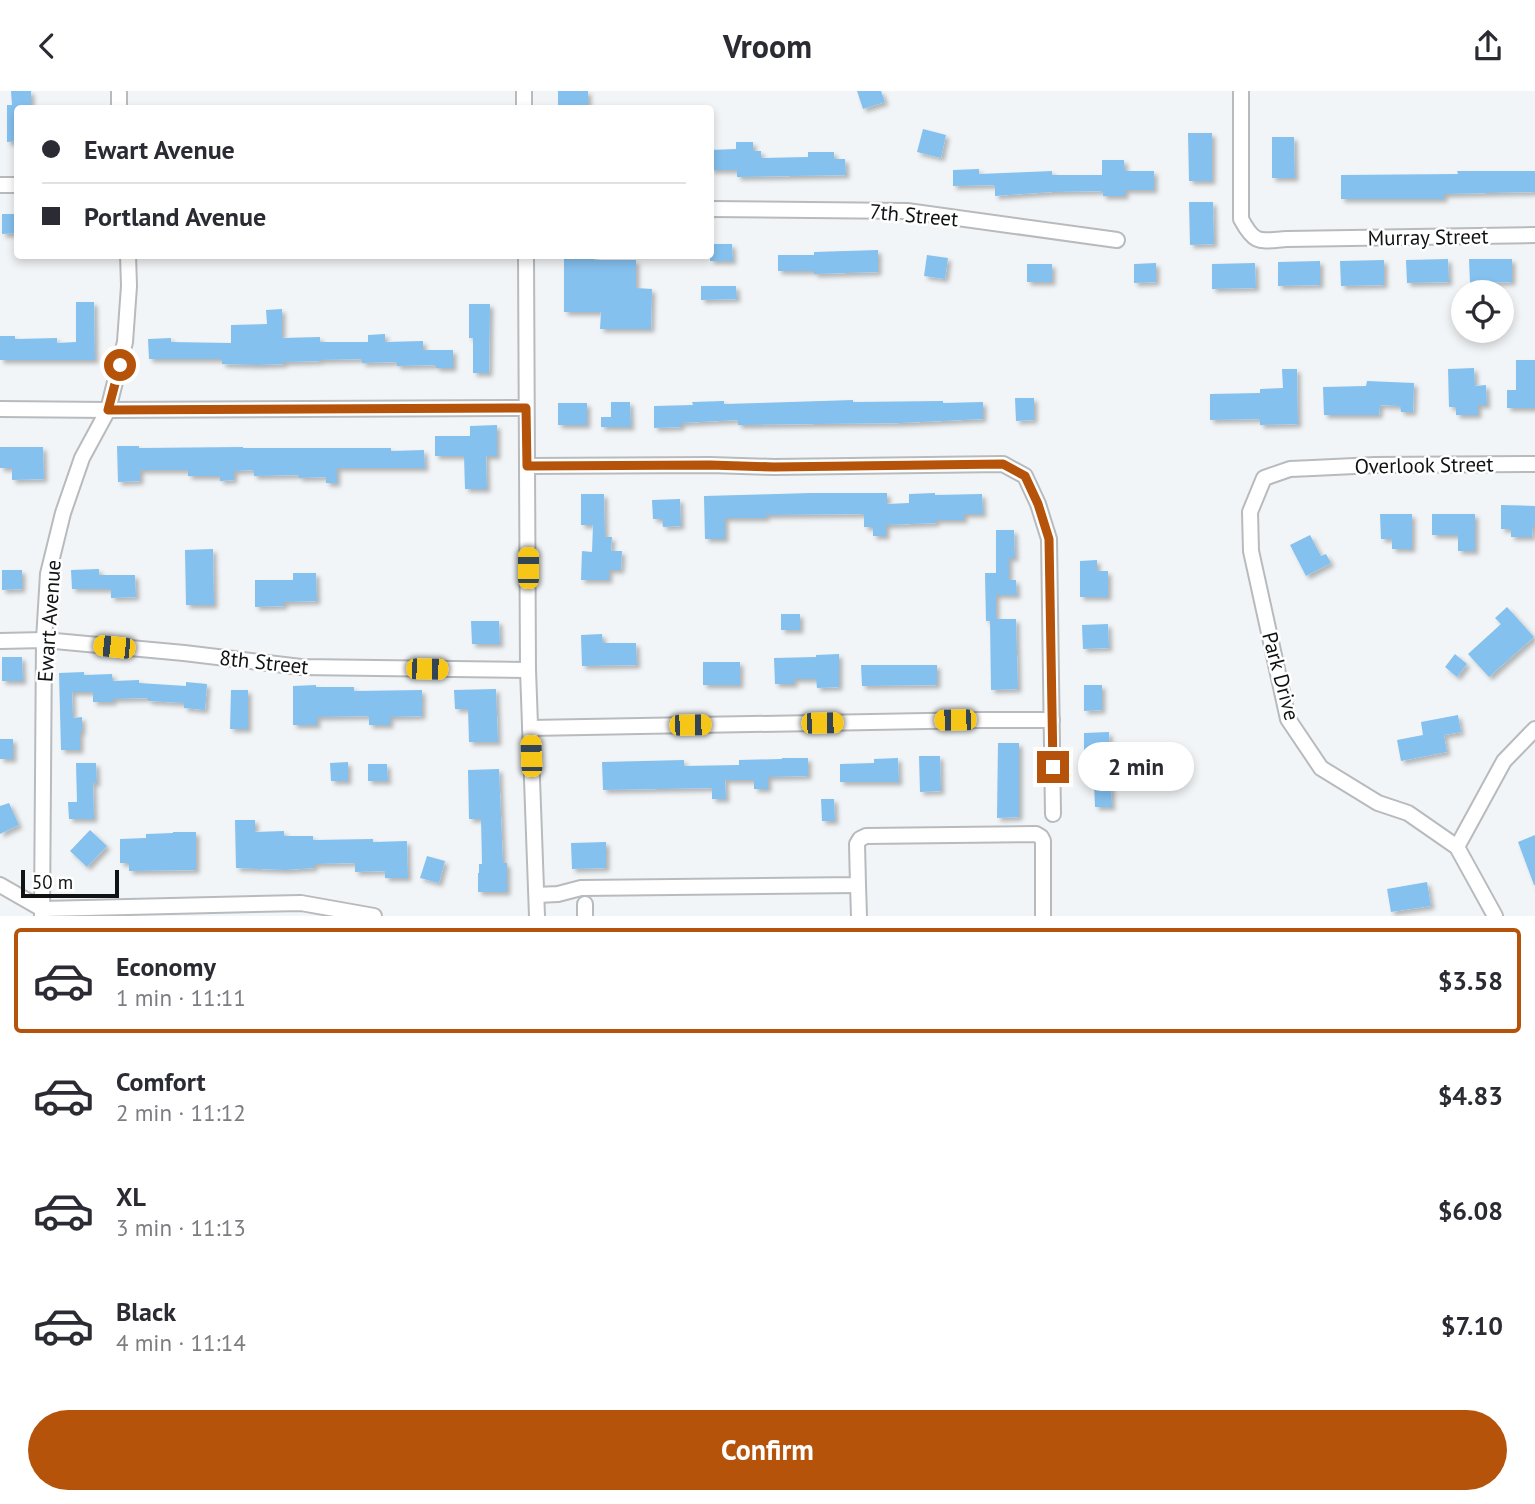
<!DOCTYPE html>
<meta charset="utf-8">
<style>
:root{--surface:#fff;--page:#f7f7f7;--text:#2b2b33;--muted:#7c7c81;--line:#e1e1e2;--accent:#b45309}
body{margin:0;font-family:"PT Sans",sans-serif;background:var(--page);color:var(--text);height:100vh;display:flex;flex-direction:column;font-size:26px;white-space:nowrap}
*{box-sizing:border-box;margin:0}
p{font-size:23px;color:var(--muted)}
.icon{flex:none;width:38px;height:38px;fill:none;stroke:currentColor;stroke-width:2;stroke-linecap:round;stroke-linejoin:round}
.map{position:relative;height:825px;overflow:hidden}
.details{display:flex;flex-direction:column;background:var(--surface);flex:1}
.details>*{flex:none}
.hud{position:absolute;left:14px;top:14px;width:700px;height:154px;border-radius:7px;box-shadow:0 4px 10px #0003;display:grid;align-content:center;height:154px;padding:0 28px;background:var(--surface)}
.fabs{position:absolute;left:1451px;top:189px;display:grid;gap:14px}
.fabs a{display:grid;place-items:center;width:63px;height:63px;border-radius:50%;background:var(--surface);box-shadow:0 4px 10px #0003;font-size:35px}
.scale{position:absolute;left:21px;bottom:18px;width:98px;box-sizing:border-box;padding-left:7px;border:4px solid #111213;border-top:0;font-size:19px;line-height:24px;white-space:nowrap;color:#111213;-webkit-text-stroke:5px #fff;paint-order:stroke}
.end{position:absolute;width:32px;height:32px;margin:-16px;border:9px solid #b45309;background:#fff;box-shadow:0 0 0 4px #fff}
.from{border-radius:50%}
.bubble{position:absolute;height:49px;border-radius:24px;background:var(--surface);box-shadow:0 4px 10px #0003;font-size:23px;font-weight:700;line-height:49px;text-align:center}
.car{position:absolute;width:21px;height:42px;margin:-21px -10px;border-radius:9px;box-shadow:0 0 5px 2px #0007;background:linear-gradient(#f5c518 24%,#345 0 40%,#f5c518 0 76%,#345 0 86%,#f5c518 0)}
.hud b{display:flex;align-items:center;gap:24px;height:66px;font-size:26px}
.hud b+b{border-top:2px solid var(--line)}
.hud i{width:18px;height:18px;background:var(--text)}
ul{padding:12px 0 0;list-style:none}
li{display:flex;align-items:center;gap:21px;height:105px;margin:0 14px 10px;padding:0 14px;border:4px solid transparent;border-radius:7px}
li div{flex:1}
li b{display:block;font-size:26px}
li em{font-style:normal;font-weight:700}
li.active{border-color:var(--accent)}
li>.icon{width:63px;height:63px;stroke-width:1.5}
.action{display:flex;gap:14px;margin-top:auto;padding:14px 28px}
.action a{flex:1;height:80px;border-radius:42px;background:var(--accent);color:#fff;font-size:28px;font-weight:700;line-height:80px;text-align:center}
header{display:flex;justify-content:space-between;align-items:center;height:91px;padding:0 28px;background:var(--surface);font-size:32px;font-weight:700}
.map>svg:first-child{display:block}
.building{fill:#85c1ef;filter:url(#shadow)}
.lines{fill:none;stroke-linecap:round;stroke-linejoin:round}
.minor-casing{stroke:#b8bbbd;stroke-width:18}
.minor{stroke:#fff;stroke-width:14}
.route{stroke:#b45309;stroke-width:9}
.labels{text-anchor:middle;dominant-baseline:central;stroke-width:5;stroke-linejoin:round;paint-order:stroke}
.street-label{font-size:21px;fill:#111213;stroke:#fff}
</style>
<header><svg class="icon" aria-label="back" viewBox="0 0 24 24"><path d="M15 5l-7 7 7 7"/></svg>Vroom<svg class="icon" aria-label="share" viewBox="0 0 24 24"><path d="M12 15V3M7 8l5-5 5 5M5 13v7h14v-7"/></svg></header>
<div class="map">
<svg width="1535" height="825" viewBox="0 0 1535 825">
<defs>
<filter id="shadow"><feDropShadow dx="3.5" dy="3.5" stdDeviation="2" flood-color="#0004"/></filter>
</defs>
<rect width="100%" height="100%" fill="#f2f5f7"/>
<g class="building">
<polygon points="11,0 31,0 31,18 18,18 18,50 7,51 7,14 12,14"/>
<rect x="558" y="0" width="30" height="15"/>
<polygon points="857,0 881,0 885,11 863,18"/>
<polygon points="923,38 946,44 941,67 917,61"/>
<polygon points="1188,42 1212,42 1212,90 1189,90"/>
<polygon points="1272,46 1294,46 1295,87 1272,87"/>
<polygon points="736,51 753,51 753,60 761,60 761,67 808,66 808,61 834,61 834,68 845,68 846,84 737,86 737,79 710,79 710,59 736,58"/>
<polygon points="1102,69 1124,69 1125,80 1154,80 1154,99 1125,99 1125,105 1103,105 1102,100 1052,101 995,105 995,94 953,95 953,79 979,78 979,83 1052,80 1052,84 1102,84"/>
<polygon points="1457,80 1535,80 1535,101 1444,103 1444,108 1341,108 1341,84 1458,83"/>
<polygon points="1189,111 1213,111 1214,153 1190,154"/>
<polygon points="2,123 18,123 18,142 2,143"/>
<polygon points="710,153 732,153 733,170 710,170"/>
<polygon points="878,159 878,181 814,183 814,180 778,180 778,164 814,164 814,161"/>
<polygon points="564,164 594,164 594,169 636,169 636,197 652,198 651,238 600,238 601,221 564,221"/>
<polygon points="927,164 948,167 945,188 924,185"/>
<polygon points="1448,168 1449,191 1407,192 1406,169"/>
<polygon points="1469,168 1512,168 1512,191 1470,192"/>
<polygon points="1384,169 1384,194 1341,195 1340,170"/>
<polygon points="1320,170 1320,194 1278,195 1278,171"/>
<polygon points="1156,172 1156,191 1134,192 1134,173"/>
<polygon points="1255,172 1256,197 1212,198 1212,173"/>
<rect x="1027" y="173" width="25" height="18"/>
<polygon points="701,195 736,195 737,208 701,209"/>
<polygon points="76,211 94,211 95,269 0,269 0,245 15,245 15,248 57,247 57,252 76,251"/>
<polygon points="469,213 490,213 489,282 473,282 473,247 469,247"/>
<polygon points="282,218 282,247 320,246 320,251 368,251 368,244 385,243 385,251 423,250 423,259 453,259 453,277 436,277 436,274 397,275 397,271 362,272 362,268 320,269 320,270 284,271 284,273 257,274 222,273 222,268 149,268 148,248 171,247 171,251 231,252 231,234 267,233 266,219"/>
<polygon points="1516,269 1535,269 1535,317 1507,317 1507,299 1516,299"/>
<polygon points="1474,277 1475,295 1486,294 1487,314 1478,314 1478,324 1456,324 1456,316 1449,316 1448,278"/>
<polygon points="1282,278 1297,278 1298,333 1260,334 1260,328 1210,329 1210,303 1260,302 1260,298 1283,297"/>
<polygon points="1367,290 1414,292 1413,321 1401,321 1400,315 1380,314 1379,324 1324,324 1323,296 1366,295"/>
<polygon points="1015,307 1034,307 1034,329 1016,330"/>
<polygon points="853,309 853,311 943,310 943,312 983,311 983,328 900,332 738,334 738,329 681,332 681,336 654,337 654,315 693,314 692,311 724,310 724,313"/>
<polygon points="611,311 630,311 631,336 601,336 601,326 611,326"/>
<rect x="558" y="312" width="29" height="22"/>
<polygon points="497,334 497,365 486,365 487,398 465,398 464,365 435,365 435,345 470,345 470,335"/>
<polygon points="117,355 139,355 139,357 243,356 243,357 391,357 391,360 424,359 425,377 337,377 337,392 326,392 326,386 299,387 299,384 254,385 253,379 234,380 234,389 220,390 220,385 188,385 188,379 140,379 140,390 118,391"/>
<polygon points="0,356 43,356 44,388 12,389 12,377 0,377"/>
<polygon points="811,402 887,402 887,413 909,412 909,403 935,402 935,404 982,403 983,423 964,423 964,429 936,429 936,432 886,434 886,445 873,445 873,436 864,436 864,423 766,424 766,427 725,427 725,448 705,448 704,405"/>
<polygon points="581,403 604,403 605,446 612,446 611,460 622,460 621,479 609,479 609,489 581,489 582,460 592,461 593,434 581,434"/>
<polygon points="680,408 681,435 663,436 662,428 653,428 652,409"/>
<polygon points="1501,414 1535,415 1535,435 1533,435 1532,446 1511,446 1511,438 1501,438"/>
<polygon points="1380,423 1412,423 1412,458 1392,458 1392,448 1381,448"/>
<polygon points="1432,423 1475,423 1475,460 1458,460 1458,444 1432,444"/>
<polygon points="996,439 1014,439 1015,467 1009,467 1009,489 1016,489 1017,504 996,504 996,528 1016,528 1018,598 991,599 990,530 986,530 985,482 996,482"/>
<polygon points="1310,444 1321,465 1326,463 1331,472 1306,485 1290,454"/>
<polygon points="213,458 214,514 186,514 185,459"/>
<polygon points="1097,469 1097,480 1108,480 1108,506 1080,506 1080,470"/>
<polygon points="99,478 99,484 135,484 136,506 111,507 111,498 72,498 71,479"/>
<polygon points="2,479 22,479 22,498 2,499"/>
<polygon points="293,482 316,482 317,510 284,511 284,515 255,516 255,489 293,489"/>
<polygon points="1507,516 1534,546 1489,586 1468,563 1501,533 1495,527"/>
<rect x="781" y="523" width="19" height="16"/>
<polygon points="471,530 499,530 500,553 472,553"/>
<polygon points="1108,533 1109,557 1083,558 1082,534"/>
<polygon points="602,543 603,552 636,552 637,574 582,575 581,544"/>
<polygon points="839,563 839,596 817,597 816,588 794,588 794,593 775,593 774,567 816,566 816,564"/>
<polygon points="1455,563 1467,573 1457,586 1445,576"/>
<polygon points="2,566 22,566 23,590 2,590"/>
<rect x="703" y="571" width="37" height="23"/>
<polygon points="861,574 937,574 937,594 862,595"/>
<polygon points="84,581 84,584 112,583 113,590 139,589 139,592 186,595 186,591 207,593 205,619 184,617 184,612 148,610 148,607 113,608 113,611 93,611 93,601 72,601 73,627 82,626 82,641 80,641 80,659 61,659 59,582"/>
<polygon points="316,594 316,596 354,596 354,600 422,599 422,625 390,626 390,634 369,634 369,625 317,626 317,634 293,634 293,595"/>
<polygon points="1084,594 1102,594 1102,619 1084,620"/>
<polygon points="496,598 498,651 469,651 468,618 455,618 454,599"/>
<polygon points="231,599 248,599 248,638 230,638"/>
<polygon points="1458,624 1461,641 1444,644 1447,661 1401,670 1397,649 1423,644 1421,631"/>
<polygon points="1109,641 1110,668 1084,669 1084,642"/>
<rect x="0" y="648" width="13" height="20"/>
<polygon points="998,652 1019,652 1019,726 997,727"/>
<polygon points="919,665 940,665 941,700 920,701"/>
<polygon points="782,667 808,667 808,685 768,686 768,698 754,698 754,689 725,689 726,708 712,708 712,697 603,699 602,671 684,669 684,675 739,674 739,669 782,668"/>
<polygon points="898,667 899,691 840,691 840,673 874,672 874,668"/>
<polygon points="348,671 348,690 331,690 330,672"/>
<polygon points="76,672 96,672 97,692 93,692 94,728 69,728 68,711 77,711"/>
<polygon points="368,673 387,673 388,690 368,690"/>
<polygon points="499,678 503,772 507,772 507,801 478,801 478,782 479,782 479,773 482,773 481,728 469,728 468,679"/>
<polygon points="1094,692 1111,692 1112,716 1095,716"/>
<polygon points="821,708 834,708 835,730 822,730"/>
<polygon points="9,712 19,734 0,743 0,715"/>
<polygon points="235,729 255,729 255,741 284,740 284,745 313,745 313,749 373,748 373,751 407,750 408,787 385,787 385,780 355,781 355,772 314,773 314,777 285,779 236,777"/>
<polygon points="90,739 107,755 87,776 70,760"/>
<polygon points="173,741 196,741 196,779 129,780 129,772 120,772 120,748 146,747 146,743 173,742"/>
<polygon points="1535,744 1535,794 1534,794 1518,751"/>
<polygon points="606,751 606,777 572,778 571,752"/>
<polygon points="427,765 445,770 439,792 420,787"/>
<polygon points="1427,791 1431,815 1391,821 1387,798"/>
</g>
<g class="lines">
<defs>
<g id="minor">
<path d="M1241,0V128C1255,154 1259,150 1287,148L1535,144"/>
<polyline points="119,18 119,0"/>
<polyline points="524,18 524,0"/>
<polyline points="0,94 18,94"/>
<polyline points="710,118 907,120 1117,149"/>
<polyline points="526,164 528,579 537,825"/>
<polyline points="0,318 108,319 526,317"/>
<polyline points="527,375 710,374 774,376 1003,373 1025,385 1038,413 1049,448 1053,723"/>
<polyline points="0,550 44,549 184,562 301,576 528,579"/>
<polyline points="530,637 981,629 1052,629"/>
<polyline points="1457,756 1504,670 1535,638"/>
<polyline points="0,794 42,818 301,812 374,825"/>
<polyline points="858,794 859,825"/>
<polyline points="537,804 558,803 581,797 858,794 857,753 860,748 866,745 1036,743 1041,746 1043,750 1043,825"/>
<polyline points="585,813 585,825"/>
<polyline points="42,825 44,549 48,483 63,422 82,367 108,319 125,251 129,195 128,164"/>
<polyline points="1495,825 1457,756 1408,722 1378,712 1321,677 1288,628 1251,460 1250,421 1264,387 1290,378 1313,377 1375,374 1535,373"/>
</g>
</defs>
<use href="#minor" class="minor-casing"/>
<use href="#minor" class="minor"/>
</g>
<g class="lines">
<polyline class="route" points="120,274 108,319 526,317 527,375 710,374 774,376 1003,373 1025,385 1038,413 1049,448 1053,676"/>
</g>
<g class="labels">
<g class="street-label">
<text transform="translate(914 124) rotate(5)">7th Street</text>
<text transform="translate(1428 146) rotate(-1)">Murray Street</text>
<text transform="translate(1424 374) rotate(-1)">Overlook Street</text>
<text transform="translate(49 530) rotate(-86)">Ewart Avenue</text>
<text transform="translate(264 571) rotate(6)">8th Street</text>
<text transform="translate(1281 585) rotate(75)">Park Drive</text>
</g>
</g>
</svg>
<div class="fabs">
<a><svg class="icon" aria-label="locate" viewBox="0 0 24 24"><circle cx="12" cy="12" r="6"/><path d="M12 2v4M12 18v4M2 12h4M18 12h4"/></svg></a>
</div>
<div class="scale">50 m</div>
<i class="end from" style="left:120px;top:274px"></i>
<i class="end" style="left:1053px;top:676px"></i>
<div class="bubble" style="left:1078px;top:651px;width:116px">2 min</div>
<i class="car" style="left:528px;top:477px;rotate:0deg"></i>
<i class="car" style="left:114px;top:556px;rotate:276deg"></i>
<i class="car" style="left:427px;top:578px;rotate:91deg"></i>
<i class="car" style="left:955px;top:629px;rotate:269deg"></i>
<i class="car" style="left:822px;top:632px;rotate:89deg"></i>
<i class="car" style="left:690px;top:634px;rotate:89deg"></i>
<i class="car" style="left:531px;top:665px;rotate:358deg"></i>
<div class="hud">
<b><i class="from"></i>Ewart Avenue</b>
<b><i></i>Portland Avenue</b>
</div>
</div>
<section class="details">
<ul>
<li class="active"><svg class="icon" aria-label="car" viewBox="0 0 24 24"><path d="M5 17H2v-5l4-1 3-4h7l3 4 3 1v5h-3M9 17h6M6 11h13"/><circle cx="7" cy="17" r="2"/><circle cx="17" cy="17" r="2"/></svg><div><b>Economy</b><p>1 min · 11:11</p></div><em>$3.58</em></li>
<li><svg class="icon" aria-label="car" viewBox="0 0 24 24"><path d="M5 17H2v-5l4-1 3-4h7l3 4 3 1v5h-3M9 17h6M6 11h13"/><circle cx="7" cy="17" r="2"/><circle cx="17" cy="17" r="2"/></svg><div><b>Comfort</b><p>2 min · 11:12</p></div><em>$4.83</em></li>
<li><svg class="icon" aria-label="car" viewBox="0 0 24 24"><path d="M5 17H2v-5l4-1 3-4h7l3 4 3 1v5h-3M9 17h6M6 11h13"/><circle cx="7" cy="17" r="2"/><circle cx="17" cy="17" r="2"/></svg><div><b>XL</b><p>3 min · 11:13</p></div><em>$6.08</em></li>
<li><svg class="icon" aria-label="car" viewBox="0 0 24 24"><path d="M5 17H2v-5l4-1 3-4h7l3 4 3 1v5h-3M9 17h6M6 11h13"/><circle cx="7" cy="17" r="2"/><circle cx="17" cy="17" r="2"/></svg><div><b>Black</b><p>4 min · 11:14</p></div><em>$7.10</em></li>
</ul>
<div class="action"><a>Confirm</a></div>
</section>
